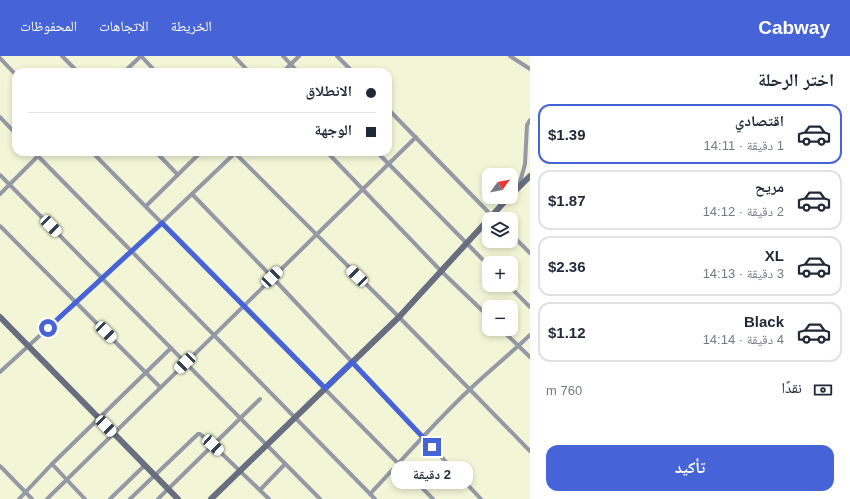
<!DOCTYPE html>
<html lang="ar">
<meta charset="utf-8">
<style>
:root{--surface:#fff;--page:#f2f2f3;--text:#1f2937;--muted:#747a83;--line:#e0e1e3;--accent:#4664d7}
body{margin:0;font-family:Helvetica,"Noto Naskh Arabic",sans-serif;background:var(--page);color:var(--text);direction:rtl;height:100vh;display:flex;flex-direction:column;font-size:15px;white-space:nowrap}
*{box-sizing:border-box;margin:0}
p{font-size:13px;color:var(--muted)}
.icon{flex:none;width:22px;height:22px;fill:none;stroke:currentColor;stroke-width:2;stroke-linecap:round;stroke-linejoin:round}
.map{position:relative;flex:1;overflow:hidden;direction:ltr}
.panel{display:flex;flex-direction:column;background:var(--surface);width:320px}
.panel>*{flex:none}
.hud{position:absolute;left:12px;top:12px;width:380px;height:88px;border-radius:12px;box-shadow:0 2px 6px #0003;direction:rtl;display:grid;align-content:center;height:88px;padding:0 16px;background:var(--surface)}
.needle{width:26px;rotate:57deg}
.tools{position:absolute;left:482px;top:112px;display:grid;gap:8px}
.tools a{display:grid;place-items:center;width:36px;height:36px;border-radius:8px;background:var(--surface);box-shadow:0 2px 6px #0003;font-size:20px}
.end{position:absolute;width:18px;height:18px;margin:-9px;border:5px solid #4664d7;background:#fff;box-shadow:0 0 0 2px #fff}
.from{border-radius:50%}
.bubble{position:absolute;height:28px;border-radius:12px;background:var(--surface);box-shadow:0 2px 6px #0003;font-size:13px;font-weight:700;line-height:28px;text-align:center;direction:rtl}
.car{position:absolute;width:12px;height:24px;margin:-12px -6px;border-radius:5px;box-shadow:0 0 3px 1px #0007;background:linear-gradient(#fff 24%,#345 0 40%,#fff 0 76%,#345 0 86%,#fff 0)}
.hud b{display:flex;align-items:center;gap:14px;height:38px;font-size:15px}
.hud b+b{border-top:1px solid var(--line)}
.hud i{width:10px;height:10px;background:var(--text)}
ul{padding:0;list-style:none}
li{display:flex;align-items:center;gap:12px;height:60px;margin:0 8px 6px;padding:0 8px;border:2px solid var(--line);border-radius:12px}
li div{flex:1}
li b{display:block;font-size:15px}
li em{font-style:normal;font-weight:700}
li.on{border-color:var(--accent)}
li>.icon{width:36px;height:36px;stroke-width:1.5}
h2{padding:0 16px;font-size:18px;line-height:48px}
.pay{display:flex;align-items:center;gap:10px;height:44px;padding:0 16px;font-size:15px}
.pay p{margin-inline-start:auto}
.cta{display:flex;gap:8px;margin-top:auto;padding:8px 16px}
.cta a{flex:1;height:46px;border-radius:12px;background:var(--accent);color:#fff;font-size:16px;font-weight:700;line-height:46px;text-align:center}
header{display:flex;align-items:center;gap:24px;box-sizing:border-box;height:56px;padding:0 20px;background:var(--accent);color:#fff}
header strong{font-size:19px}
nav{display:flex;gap:22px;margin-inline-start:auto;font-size:14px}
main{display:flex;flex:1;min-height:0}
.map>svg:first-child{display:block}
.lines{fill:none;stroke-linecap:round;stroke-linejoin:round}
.street{stroke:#9499a5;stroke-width:4}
.secondary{stroke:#676e80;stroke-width:6}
.route{stroke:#4664d7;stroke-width:5}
</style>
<header>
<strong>Cabway</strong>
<nav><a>الخريطة</a><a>الاتجاهات</a><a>المحفوظات</a></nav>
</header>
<main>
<section class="panel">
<h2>اختر الرحلة</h2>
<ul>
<li class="on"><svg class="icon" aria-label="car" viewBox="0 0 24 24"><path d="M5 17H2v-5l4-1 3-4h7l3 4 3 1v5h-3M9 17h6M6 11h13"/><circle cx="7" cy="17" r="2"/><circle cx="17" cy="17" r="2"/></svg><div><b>اقتصادي</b><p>1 دقيقة · 14:11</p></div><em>$1.39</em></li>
<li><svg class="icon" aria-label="car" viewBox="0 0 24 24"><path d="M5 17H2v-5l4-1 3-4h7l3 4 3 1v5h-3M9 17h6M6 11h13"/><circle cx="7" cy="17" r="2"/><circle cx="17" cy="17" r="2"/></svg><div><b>مريح</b><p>2 دقيقة · 14:12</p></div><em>$1.87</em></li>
<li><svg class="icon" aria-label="car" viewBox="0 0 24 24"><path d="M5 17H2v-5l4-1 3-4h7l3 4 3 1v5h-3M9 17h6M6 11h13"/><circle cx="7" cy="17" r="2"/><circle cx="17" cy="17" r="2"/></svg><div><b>XL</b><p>3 دقيقة · 14:13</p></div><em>$2.36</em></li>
<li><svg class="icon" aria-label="car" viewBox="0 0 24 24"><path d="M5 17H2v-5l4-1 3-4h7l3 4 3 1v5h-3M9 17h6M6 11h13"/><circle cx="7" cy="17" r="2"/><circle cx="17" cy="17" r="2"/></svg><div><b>Black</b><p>4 دقيقة · 14:14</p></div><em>$1.12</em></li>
</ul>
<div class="pay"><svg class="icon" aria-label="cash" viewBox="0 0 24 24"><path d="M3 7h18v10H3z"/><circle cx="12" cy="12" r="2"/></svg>نقدًا<p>760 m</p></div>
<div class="cta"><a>تأكيد</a></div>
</section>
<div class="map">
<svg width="530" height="443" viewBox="0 0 530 443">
<rect width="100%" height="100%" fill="#f2f6d6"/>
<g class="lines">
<g class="street">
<polyline points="62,0 78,16"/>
<polyline points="141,0 156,16"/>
<polyline points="234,0 249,16"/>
<polyline points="283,0 298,16"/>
<polyline points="337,0 353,16"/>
<polyline points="510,0 530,13"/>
<polyline points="0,2 16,19"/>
<polyline points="124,16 141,0"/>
<polyline points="283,16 299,0"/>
<polyline points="388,53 495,163"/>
<polyline points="0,61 16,78"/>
<polyline points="34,96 375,443"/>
<polyline points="92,96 433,443"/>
<polyline points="156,96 178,119"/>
<polyline points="234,96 399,261 530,395"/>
<polyline points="327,96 440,214 489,261"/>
<polyline points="377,96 489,210"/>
<polyline points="0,119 320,443"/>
<polyline points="519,130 525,108 527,69 530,64"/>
<polyline points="0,138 42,96"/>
<polyline points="192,138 272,221 481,443"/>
<polyline points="146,150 201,96"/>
<polyline points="0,170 160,331"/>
<polyline points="511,178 530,197"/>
<polyline points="508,229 530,251"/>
<polyline points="501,273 530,301"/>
<polyline points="0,316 131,196 235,97"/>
<polyline points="52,408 85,443"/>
<polyline points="0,410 32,443"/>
<polyline points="260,434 285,408"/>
<path d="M370,438C403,403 434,367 469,334C489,315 510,298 530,279"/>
<polyline points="19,443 52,408 171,292"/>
<polyline points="47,443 416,81"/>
<polyline points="110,443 145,409"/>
<polyline points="130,443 198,378 200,378 213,389 269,443"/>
<polyline points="158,443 260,343"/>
</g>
<g class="secondary">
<polyline points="511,139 530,120"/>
<polyline points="0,261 178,443"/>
<polyline points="211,443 399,261 509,141"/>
</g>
</g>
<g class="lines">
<polyline class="route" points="48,272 162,167 325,332 352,306 432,391"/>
</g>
</svg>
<div class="tools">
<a><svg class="needle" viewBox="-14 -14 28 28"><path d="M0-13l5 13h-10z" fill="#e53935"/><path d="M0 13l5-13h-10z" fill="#747a83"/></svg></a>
<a><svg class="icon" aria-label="layers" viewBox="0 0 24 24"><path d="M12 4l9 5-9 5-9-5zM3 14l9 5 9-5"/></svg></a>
<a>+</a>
<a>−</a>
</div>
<i class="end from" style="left:48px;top:272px"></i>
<i class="end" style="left:432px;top:391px"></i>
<div class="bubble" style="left:391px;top:405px;width:82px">2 دقيقة</div>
<i class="car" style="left:51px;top:170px;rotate:136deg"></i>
<i class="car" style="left:357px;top:220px;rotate:314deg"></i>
<i class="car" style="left:272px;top:221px;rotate:46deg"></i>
<i class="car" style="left:106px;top:276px;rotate:135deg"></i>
<i class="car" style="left:185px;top:307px;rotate:226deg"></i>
<i class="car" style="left:106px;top:370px;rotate:136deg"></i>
<i class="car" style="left:213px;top:389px;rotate:133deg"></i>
<div class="hud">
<b><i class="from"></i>الانطلاق</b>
<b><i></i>الوجهة</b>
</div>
</div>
</main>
